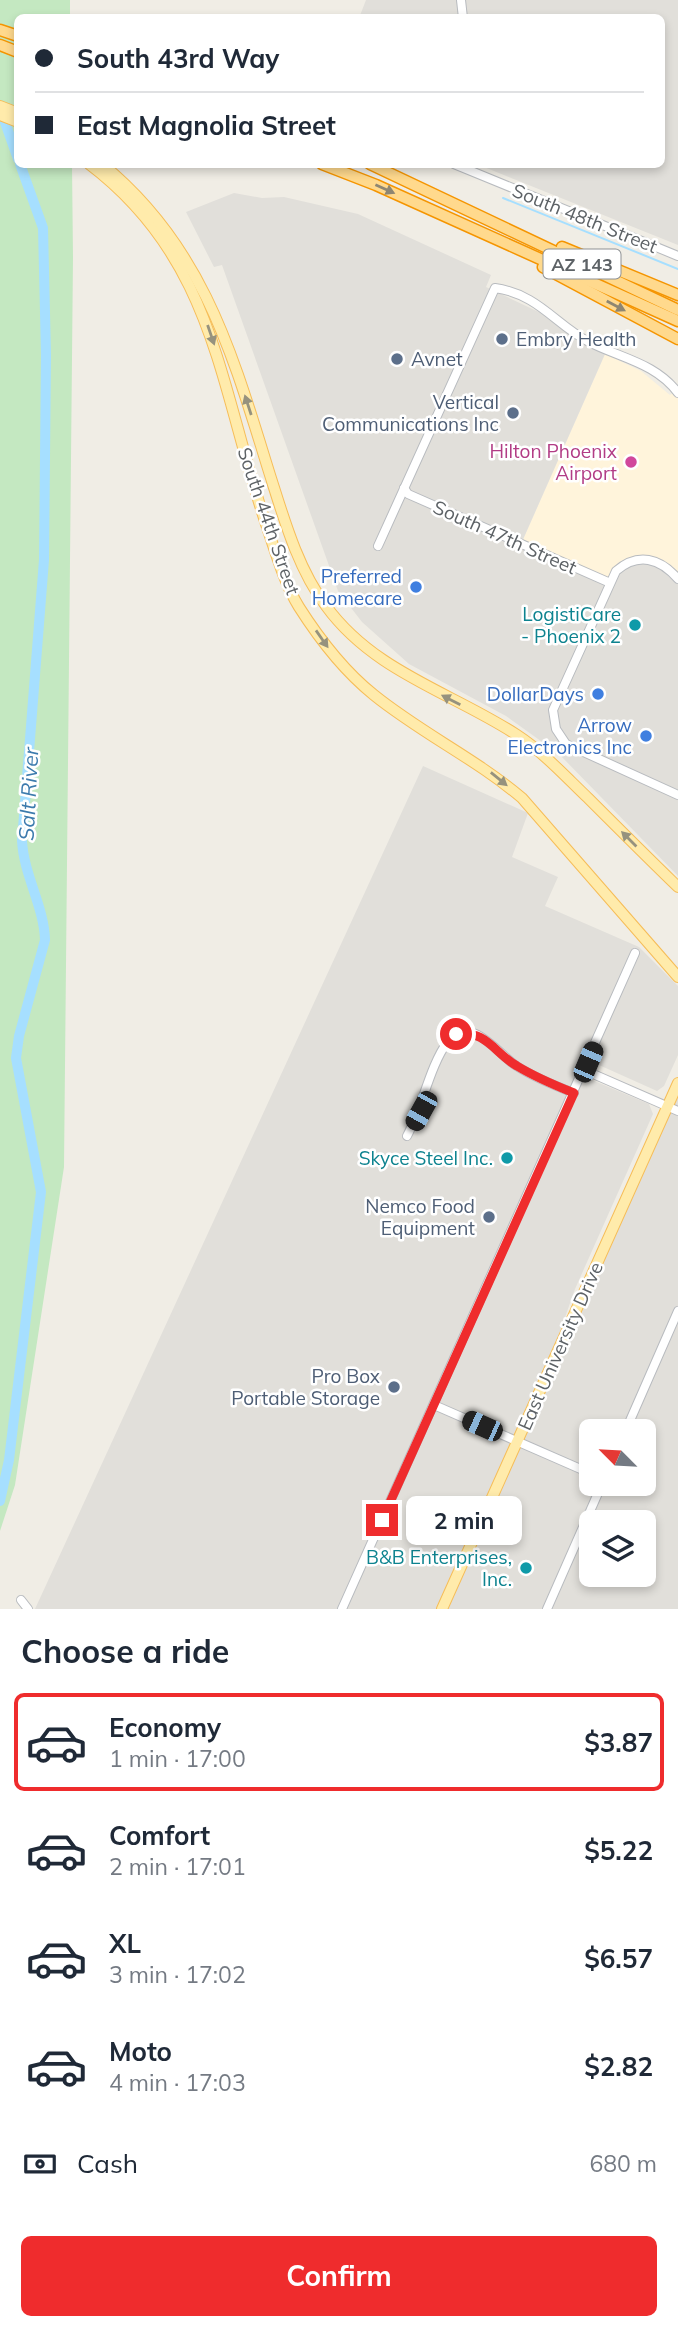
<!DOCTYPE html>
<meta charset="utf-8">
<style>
:root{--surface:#fff;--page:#f2f2f3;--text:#1f2937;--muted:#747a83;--line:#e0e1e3;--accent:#ef2c2d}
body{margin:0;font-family:Mulish,sans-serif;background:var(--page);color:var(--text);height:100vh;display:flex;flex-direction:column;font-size:26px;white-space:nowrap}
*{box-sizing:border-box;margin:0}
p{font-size:23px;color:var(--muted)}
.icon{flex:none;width:38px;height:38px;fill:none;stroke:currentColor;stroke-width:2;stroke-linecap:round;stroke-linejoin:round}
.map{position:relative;height:1609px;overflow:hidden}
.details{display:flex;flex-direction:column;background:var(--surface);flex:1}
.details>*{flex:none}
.guide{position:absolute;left:14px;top:14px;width:651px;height:154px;border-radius:10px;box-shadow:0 4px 10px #0003;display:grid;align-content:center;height:154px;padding:0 21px;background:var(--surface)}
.needle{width:46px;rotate:294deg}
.controls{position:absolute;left:579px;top:1419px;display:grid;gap:14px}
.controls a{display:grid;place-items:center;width:77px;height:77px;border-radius:10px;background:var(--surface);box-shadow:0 4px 10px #0003;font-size:35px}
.end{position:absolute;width:32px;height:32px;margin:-16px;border:9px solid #ef2c2d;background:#fff;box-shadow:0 0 0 4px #fff}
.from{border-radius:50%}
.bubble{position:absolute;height:49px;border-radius:10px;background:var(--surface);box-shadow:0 4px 10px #0003;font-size:23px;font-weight:700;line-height:49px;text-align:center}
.car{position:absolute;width:21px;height:42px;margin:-21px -10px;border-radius:9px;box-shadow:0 0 5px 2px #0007;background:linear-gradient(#222 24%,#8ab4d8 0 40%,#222 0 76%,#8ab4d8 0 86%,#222 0)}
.guide b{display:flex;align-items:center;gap:24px;height:66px;font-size:26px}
.guide b+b{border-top:2px solid var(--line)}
.guide i{width:18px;height:18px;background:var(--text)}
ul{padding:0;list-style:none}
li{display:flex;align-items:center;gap:21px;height:98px;margin:0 14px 10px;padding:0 7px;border:4px solid transparent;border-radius:10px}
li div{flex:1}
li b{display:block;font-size:26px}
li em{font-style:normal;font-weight:700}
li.on{border-color:var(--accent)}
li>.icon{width:63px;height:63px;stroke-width:1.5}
h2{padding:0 21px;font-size:32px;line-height:84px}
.pay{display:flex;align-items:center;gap:18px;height:77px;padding:0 21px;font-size:26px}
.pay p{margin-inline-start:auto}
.action{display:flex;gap:14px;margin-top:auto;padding:14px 21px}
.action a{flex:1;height:80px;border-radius:10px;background:var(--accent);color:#fff;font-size:28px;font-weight:700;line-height:80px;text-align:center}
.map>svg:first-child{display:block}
.commercial{fill:#fff4db}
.industrial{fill:#e1dfda;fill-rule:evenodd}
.green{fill:#c4e8c1}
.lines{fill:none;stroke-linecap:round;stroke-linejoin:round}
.stream{stroke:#a6dfff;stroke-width:2}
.river{stroke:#a6dfff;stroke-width:10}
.minor-casing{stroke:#b8bbbf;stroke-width:10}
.major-casing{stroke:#f6bd58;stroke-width:12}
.highway-casing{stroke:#f59500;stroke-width:13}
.minor{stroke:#fff;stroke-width:8}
.major{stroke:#ffebab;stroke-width:10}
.highway{stroke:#ffd98d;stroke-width:10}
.oneway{fill:#8e8672}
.oneway2{fill:#96927e}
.route{stroke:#ef2c2d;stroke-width:9}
.service-dot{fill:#5c6f8a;stroke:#fff;stroke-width:2.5}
.hotel-dot{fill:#d1479c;stroke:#fff;stroke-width:2.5}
.shop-dot{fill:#3f7fe0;stroke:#fff;stroke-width:2.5}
.culture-dot{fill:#0f9aa8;stroke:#fff;stroke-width:2.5}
.labels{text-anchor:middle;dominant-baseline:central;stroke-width:5;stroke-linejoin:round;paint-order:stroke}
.shield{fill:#fff;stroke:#8e9194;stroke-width:2}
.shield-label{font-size:18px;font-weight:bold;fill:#5d6266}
.street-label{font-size:19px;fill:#5d6266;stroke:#fff}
.service-label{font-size:19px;fill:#4e5e75;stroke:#fff;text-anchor:end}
.hotel-label{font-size:19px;fill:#b23c85;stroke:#fff;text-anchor:end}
.shop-label{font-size:19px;fill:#366cbe;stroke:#fff;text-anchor:end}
.culture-label{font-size:19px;fill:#0d838f;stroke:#fff;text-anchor:end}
.water-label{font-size:21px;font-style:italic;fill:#3c7bad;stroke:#fff}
</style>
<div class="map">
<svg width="678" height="1609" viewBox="0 0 678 1609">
<rect width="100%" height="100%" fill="#f0ede5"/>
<polygon class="commercial" points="605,354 641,371 670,395 678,389 678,579 608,582 521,544"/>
<g class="industrial">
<polygon points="366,0 678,0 678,245 479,165 662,164 662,18 359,18"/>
<polygon points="234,193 262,198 284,197 358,214 491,275 486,287 543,314 578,342 605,354 521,544 608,582 616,571 647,559 678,579 678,876 559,754 506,716 409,664 362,622 338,591 222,265 214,267 186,212"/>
<path d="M423,766L528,813L512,857L558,877L545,906L639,947L678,986V1055L664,1086L657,1091L599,1065L592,1080L649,1104L653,1114L575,1289L525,1431L678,1096V1609H35ZM592,1432H644V1484H592ZM592,1522H644V1575H592Z"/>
</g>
<polygon class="green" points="0,0 70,0 70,17 18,18 18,164 72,165 73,257 64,1167 15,1485 0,1531"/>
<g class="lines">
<polyline class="stream" points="503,198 678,269"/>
<g class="river">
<polyline points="1,111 18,159"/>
<path d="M0,1501L9,1460L41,1192L16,1058L19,1036L45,940C44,906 24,876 22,841L44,560L46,355L43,228L20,164"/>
</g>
<defs>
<g id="minor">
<polyline points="461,0 463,18"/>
<polyline points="454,164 678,256"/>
<polyline points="404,488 408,494 608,582"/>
<path d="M378,546L495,288C538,294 556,325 589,342C620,358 656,363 678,393"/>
<path d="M678,579C660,558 638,552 616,571L553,710L556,729L566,744L678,795"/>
<polyline points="584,1070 678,1111"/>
<path d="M407,1136C423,1106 429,1067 448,1041C469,1013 499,1054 515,1065C533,1077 553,1085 574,1093"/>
<polyline points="434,1405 592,1474"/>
<polyline points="625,1432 678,1311"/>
<polyline points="21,1600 28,1609"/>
<polyline points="342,1609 635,953"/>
<polyline points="547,1609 602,1484"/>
</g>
<g id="major">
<polyline points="0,106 18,113"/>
<polyline points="0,115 18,122"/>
<path d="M89,164C213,258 219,382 264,518C274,547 283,581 299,607C320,640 344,671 374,695C421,733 476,759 522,798L678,977"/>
<path d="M102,164C204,247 233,356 270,475C284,519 298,569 326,606C374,672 451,692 517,735C543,752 565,776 588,798C618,828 648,858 678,887"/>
<polyline points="442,1609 678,1083"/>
</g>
<g id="highway">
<polyline points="0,30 18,36"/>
<polyline points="0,45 18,52"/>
<polyline points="322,164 376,185 678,321"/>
<polyline points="370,164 678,310"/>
<polyline points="562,247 678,295"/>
<polyline points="543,267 678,339"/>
</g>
</defs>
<use href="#minor" class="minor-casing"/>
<use href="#major" class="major-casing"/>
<use href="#highway" class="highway-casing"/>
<use href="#minor" class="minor"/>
<use href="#major" class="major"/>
<use href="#highway" class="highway"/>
</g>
<defs><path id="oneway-solid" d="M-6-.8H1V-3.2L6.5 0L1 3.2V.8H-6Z" transform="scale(1.75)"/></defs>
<g class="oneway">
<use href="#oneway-solid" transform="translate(385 189) rotate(24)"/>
<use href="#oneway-solid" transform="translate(616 306) rotate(28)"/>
</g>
<g class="oneway2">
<use href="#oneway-solid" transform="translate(211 335) rotate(71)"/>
<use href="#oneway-solid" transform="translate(248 405) rotate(-108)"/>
<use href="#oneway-solid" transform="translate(322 639) rotate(55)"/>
<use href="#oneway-solid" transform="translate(451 700) rotate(-153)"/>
<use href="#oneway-solid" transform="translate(499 779) rotate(39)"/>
<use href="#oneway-solid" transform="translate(629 839) rotate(-135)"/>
</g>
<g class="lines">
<path class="route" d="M382,1520L574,1093C554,1085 535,1077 517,1066C494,1053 487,1030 456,1034"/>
</g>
<g class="service-dot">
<circle cx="502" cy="339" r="7"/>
<circle cx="397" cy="359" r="7"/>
<circle cx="513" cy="413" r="7"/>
<circle cx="489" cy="1217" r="7"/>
<circle cx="394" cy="1387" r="7"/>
</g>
<circle class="hotel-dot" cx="631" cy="462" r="7"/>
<g class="shop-dot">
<circle cx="416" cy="587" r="7"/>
<circle cx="598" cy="694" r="7"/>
<circle cx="646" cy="736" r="7"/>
</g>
<g class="culture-dot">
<circle cx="635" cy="625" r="7"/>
<circle cx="507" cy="1158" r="7"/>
<circle cx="526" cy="1568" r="7"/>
</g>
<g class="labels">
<rect class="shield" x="543.5" y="249.5" width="77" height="29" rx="5"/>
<g class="shield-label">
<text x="582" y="264">AZ 143</text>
</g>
<g class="street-label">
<text transform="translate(585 218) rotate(22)">South 48th Street</text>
<text transform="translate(269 521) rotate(71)">South 44th Street</text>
<text transform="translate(505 537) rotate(24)">South 47th Street</text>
<text transform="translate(560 1346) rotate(-66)">East University Drive</text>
</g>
<g class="service-label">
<text x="516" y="339" text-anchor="start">Embry Health</text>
<text x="411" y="359" text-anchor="start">Avnet</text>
<text x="499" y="402">Vertical<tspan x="499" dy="22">Communications Inc</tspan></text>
<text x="475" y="1206">Nemco Food<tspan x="475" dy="22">Equipment</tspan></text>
<text x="380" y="1376">Pro Box<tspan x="380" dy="22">Portable Storage</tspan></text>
</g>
<g class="hotel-label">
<text x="617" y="451">Hilton Phoenix<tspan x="617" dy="22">Airport</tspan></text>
</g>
<g class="shop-label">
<text x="402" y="576">Preferred<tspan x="402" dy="22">Homecare</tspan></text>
<text x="584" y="694">DollarDays</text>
<text x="632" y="725">Arrow<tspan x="632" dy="22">Electronics Inc</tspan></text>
</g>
<g class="culture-label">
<text x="621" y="614">LogistiCare<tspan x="621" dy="22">- Phoenix 2</tspan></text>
<text x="493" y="1158">Skyce Steel Inc.</text>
<text x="512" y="1557">B&amp;B Enterprises,<tspan x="512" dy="22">Inc.</tspan></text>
</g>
<g class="water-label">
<text transform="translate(28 794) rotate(-87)">Salt River</text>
</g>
</g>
</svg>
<div class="controls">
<a><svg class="needle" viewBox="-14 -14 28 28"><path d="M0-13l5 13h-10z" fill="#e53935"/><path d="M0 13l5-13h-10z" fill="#747a83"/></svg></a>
<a><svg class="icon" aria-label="layers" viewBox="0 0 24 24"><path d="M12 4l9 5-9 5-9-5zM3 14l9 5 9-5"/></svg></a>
</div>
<i class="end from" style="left:456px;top:1034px"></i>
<i class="end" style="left:382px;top:1520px"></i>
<div class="bubble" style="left:406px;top:1496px;width:116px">2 min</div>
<i class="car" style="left:588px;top:1062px;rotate:23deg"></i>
<i class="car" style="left:421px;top:1111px;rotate:209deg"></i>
<i class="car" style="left:482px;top:1426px;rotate:294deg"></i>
<div class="guide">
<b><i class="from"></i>South 43rd Way</b>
<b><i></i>East Magnolia Street</b>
</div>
</div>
<section class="details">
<h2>Choose a ride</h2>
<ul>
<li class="on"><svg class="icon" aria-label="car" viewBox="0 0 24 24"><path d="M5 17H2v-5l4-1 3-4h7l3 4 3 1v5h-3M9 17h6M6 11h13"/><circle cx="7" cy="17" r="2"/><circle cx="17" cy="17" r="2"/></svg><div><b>Economy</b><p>1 min · 17:00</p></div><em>$3.87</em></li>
<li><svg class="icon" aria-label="car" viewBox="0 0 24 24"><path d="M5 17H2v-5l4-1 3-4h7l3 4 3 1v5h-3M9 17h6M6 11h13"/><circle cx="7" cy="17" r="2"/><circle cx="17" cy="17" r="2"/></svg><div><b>Comfort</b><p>2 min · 17:01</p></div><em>$5.22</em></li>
<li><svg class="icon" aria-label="car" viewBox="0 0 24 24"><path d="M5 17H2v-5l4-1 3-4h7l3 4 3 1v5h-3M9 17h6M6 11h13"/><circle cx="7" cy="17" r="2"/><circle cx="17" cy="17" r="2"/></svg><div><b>XL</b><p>3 min · 17:02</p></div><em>$6.57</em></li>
<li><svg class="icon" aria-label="car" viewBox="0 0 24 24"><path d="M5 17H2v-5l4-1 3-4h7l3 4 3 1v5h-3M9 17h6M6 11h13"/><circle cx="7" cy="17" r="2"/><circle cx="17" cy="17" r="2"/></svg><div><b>Moto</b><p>4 min · 17:03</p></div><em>$2.82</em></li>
</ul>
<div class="pay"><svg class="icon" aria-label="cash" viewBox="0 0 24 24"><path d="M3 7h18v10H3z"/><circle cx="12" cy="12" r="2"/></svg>Cash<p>680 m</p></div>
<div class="action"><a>Confirm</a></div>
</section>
